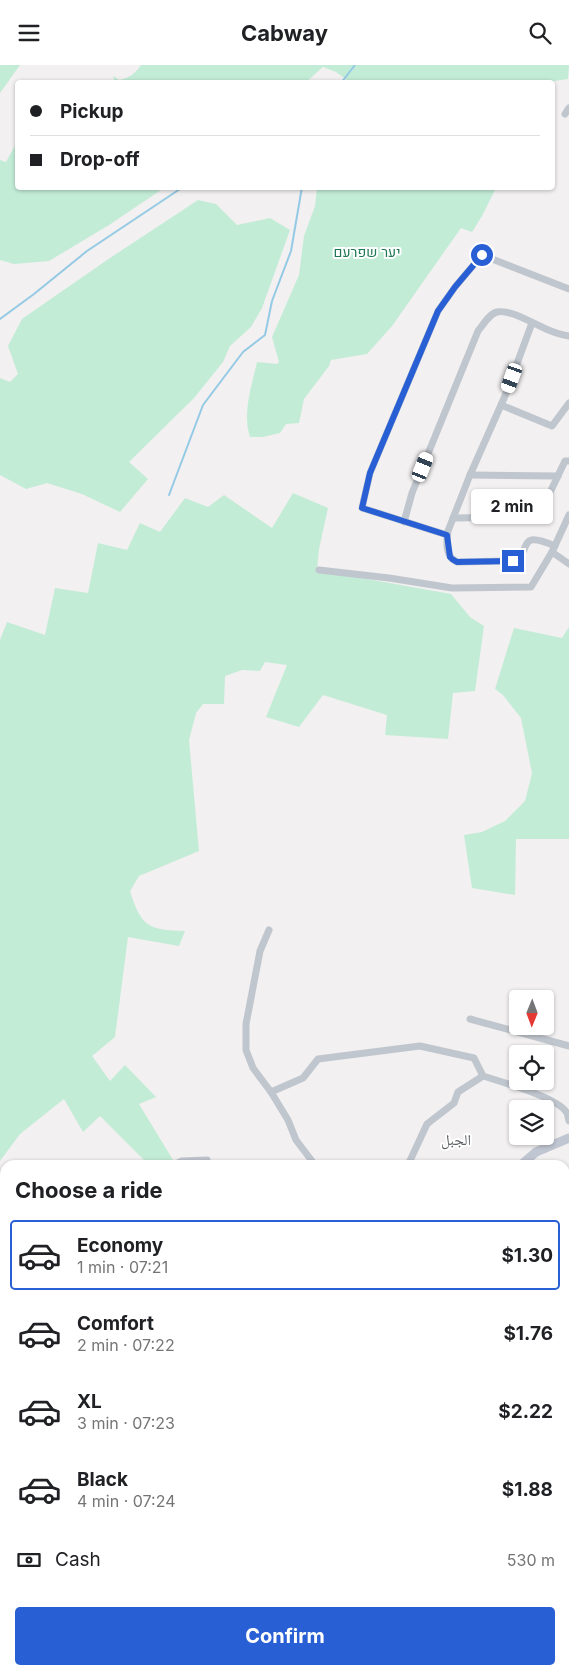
<!DOCTYPE html>
<meta charset="utf-8">
<style>
:root{--surface:#fff;--page:#f6f6f6;--text:#202124;--muted:#757577;--line:#e0e0e0;--accent:#295fd4}
body{margin:0;font-family:Inter,"Noto Naskh Arabic",Heebo,sans-serif;background:var(--page);color:var(--text);height:100vh;display:flex;flex-direction:column;font-size:19px;white-space:nowrap}
*{box-sizing:border-box;margin:0}
p{font-size:16px;color:var(--muted)}
.icon{flex:none;width:28px;height:28px;fill:none;stroke:currentColor;stroke-width:2;stroke-linecap:round;stroke-linejoin:round}
.map{position:relative;flex:1;overflow:hidden}
.drawer{position:absolute;left:0px;top:1095px;width:570px;height:515px;display:flex;flex-direction:column;background:var(--surface);border-radius:15px 15px 0 0;box-shadow:0 1px 4px #0004}
.drawer>*{flex:none}
.banner{position:absolute;left:15px;top:15px;width:540px;height:110px;border-radius:5px;box-shadow:0 1px 4px #0004;display:grid;align-content:center;height:110px;padding:0 15px;background:var(--surface)}
.needle{width:32px;rotate:181deg}
.tools{position:absolute;left:509px;top:925px;display:grid;gap:10px}
.tools a{display:grid;place-items:center;width:45px;height:45px;border-radius:5px;background:var(--surface);box-shadow:0 1px 4px #0004;font-size:25px}
.end{position:absolute;width:22px;height:22px;margin:-11px;border:6px solid #295fd4;background:#fff;box-shadow:0 0 0 2px #fff}
.from{border-radius:50%}
.bubble{position:absolute;height:35px;border-radius:5px;background:var(--surface);box-shadow:0 1px 4px #0004;font-size:16px;font-weight:700;line-height:35px;text-align:center}
.car{position:absolute;width:15px;height:30px;margin:-15px -8px;border-radius:6px;box-shadow:0 0 4px 1px #0007;background:linear-gradient(#fff 24%,#345 0 40%,#fff 0 76%,#345 0 86%,#fff 0)}
.banner b{display:flex;align-items:center;gap:18px;height:48px;font-size:19px}
.banner b+b{border-top:1px solid var(--line)}
.banner i{width:12px;height:12px;background:var(--text)}
ul{padding:0;list-style:none}
li{display:flex;align-items:center;gap:15px;height:70px;margin:0 10px 8px;padding:0 5px;border:2px solid transparent;border-radius:5px}
li div{flex:1}
li b{display:block;font-size:19px}
li em{font-style:normal;font-weight:700}
li.selected{border-color:var(--accent)}
li>.icon{width:45px;height:45px;stroke-width:1.5}
h2{padding:0 15px;font-size:22px;line-height:60px}
.pay{display:flex;align-items:center;gap:12px;height:55px;padding:0 15px;font-size:19px}
.pay p{margin-inline-start:auto}
.cta{display:flex;gap:10px;margin-top:auto;padding:10px 15px}
.cta a{flex:1;height:58px;border-radius:5px;background:var(--accent);color:#fff;font-size:20px;font-weight:700;line-height:58px;text-align:center}
header{display:flex;justify-content:space-between;align-items:center;height:65px;padding:0 15px;background:var(--surface);font-size:22px;font-weight:700}
.map>svg:first-child{display:block}
.green{fill:#c3ecd7}
.lines{fill:none;stroke-linecap:round;stroke-linejoin:round}
.stream{stroke:#94cae5;stroke-width:2}
.street{stroke:#c0c6ce;stroke-width:7}
.secondary{stroke:#c0c6d2;stroke-width:9}
.route{stroke:#295fd4;stroke-width:6}
.labels{text-anchor:middle;dominant-baseline:central;stroke-width:4;stroke-linejoin:round;paint-order:stroke}
.park-label{font-size:14px;fill:#1f7856;stroke:#fff}
.neighbourhood-label{font-size:15px;fill:#5d6064;stroke:#fff}
</style>
<header><svg class="icon" aria-label="menu" viewBox="0 0 24 24"><path d="M4 6h16M4 12h16M4 18h16"/></svg>Cabway<svg class="icon" aria-label="search" viewBox="0 0 24 24"><circle cx="10" cy="10" r="6"/><path d="M15 15l6 6"/></svg></header>
<div class="map">
<svg width="569" height="1610" viewBox="0 0 569 1610">
<rect width="100%" height="100%" fill="#f2f0f0"/>
<g class="green">
<polygon points="0,0 20,0 0,28"/>
<path d="M141,0H569L568,14L541,18H351L336,7L323,2L306,17L203,18L200,15L196,18H115L113,11L119,15C129,13 135,9 141,0Z"/>
<polygon points="17,77 18,122 164,123 109,160 49,196 14,199 0,195 0,95 6,97"/>
<path d="M317,123H496L482,151L472,167L461,163L392,261L367,289L331,295L329,301L304,334L299,358L286,359L280,368L263,372H250C242,348 252,320 257,297L277,299L279,297L272,272L299,210L304,171L315,141Z"/>
<polygon points="198,135 216,139 237,160 270,153 290,165 262,243 251,262 230,281 223,297 194,333 129,397 148,414 120,447 82,429 47,418 26,424 0,410 0,313 10,317 18,309 8,281 22,254 107,195"/>
<path d="M293,428L328,443L319,484L317,505L451,529L470,552L484,561L475,626L453,628L448,674L385,670L387,650L323,630L299,662L266,652L287,600L265,597L260,606L242,605L225,611L224,639H203L196,648L189,675L199,786L139,811L130,826C141,862 149,865 185,866L179,881L128,872L115,972L92,991L110,1016L125,1000L156,1032L139,1039L173,1095L146,1097L100,1051L83,1067L64,1034L20,1069L0,1096V575L7,557L45,570L55,523L88,528L98,478L127,485L140,458L160,467L185,433L208,442L224,430L272,463Z"/>
<polygon points="569,562 569,774 516,774 515,830 472,823 464,770 482,767 505,756 525,736 532,708 521,653 503,630 495,624 514,563 562,573"/>
<polygon points="127,1605 192,1605 196,1610 147,1610"/>
<polygon points="231,1605 286,1605 291,1610 228,1610"/>
</g>
<g class="lines">
<g class="stream">
<polyline points="341,18 355,0"/>
<polyline points="0,254 34,229 87,186 183,122"/>
<polyline points="169,430 203,340 243,287 265,270 272,236 291,186 302,122"/>
</g>
<g class="street">
<polyline points="565,49 569,43"/>
<path d="M532,258L505,331L470,410L448,466C446,477 445,492 457,497L513,496C534,486 515,464 555,481"/>
<polyline points="501,340 552,361 569,338"/>
<polyline points="470,410 558,411"/>
<polyline points="545,438 565,396 569,396"/>
<polyline points="453,453 522,452"/>
<path d="M404,457L412,428L478,266C483,260 489,249 497,247C510,244 534,259 546,264C553,267 561,270 569,271"/>
<polyline points="447,470 362,443 370,408 438,246 455,222 482,190 569,224"/>
<polyline points="552,487 569,499"/>
<polyline points="319,505 389,513 452,523 531,522 552,487 569,450"/>
<polyline points="269,865 260,886 246,959 246,985 253,1003 271,1027 288,1055 296,1075 315,1100"/>
<polyline points="470,954 569,981"/>
<polyline points="271,1027 303,1013 318,994 420,981 474,993 483,1011"/>
<polyline points="174,1100 182,1096 207,1095"/>
<path d="M408,1100L427,1059L454,1038L458,1027L483,1011C501,1017 558,1032 567,1048C568,1050 568,1053 569,1056"/>
<polyline points="565,1221 569,1221"/>
<polyline points="0,1282 5,1281"/>
<polyline points="565,1303 569,1298"/>
<polyline points="565,1456 569,1454"/>
<polyline points="565,1474 569,1475"/>
<polyline points="565,1517 569,1515"/>
<polyline points="565,1542 569,1540"/>
<polyline points="0,1554 5,1553"/>
<polyline points="565,1604 569,1603"/>
<polyline points="299,1605 301,1610"/>
<polyline points="475,1610 476,1605"/>
<polyline points="501,1610 502,1605"/>
</g>
<g class="secondary">
<polyline points="521,1100 536,1087 569,1073"/>
<polyline points="0,1240 5,1244"/>
<polyline points="565,1360 569,1360"/>
<polyline points="565,1412 569,1414"/>
<polyline points="5,1610 6,1605"/>
</g>
</g>
<g class="lines">
<polyline class="route" points="482,190 455,222 438,246 370,408 362,443 447,470 450,492 452,494 457,497 513,496"/>
</g>
<g class="labels">
<g class="park-label">
<text x="367" y="186">יער שפרעם</text>
</g>
<g class="neighbourhood-label">
<text x="456" y="1074">الجبل</text>
</g>
</g>
</svg>
<div class="tools">
<a><svg class="needle" viewBox="-14 -14 28 28"><path d="M0-13l5 13h-10z" fill="#e53935"/><path d="M0 13l5-13h-10z" fill="#757577"/></svg></a>
<a><svg class="icon" aria-label="locate" viewBox="0 0 24 24"><circle cx="12" cy="12" r="6"/><path d="M12 2v4M12 18v4M2 12h4M18 12h4"/></svg></a>
<a><svg class="icon" aria-label="layers" viewBox="0 0 24 24"><path d="M12 4l9 5-9 5-9-5zM3 14l9 5 9-5"/></svg></a>
</div>
<i class="end from" style="left:482px;top:190px"></i>
<i class="end" style="left:513px;top:496px"></i>
<div class="bubble" style="left:471px;top:424px;width:82px">2 min</div>
<i class="car" style="left:512px;top:313px;rotate:200deg"></i>
<i class="car" style="left:423px;top:402px;rotate:22deg"></i>
<div class="banner">
<b><i class="from"></i>Pickup</b>
<b><i></i>Drop-off</b>
</div>
<section class="drawer">
<h2>Choose a ride</h2>
<ul>
<li class="selected"><svg class="icon" aria-label="car" viewBox="0 0 24 24"><path d="M5 17H2v-5l4-1 3-4h7l3 4 3 1v5h-3M9 17h6M6 11h13"/><circle cx="7" cy="17" r="2"/><circle cx="17" cy="17" r="2"/></svg><div><b>Economy</b><p>1 min · 07:21</p></div><em>$1.30</em></li>
<li><svg class="icon" aria-label="car" viewBox="0 0 24 24"><path d="M5 17H2v-5l4-1 3-4h7l3 4 3 1v5h-3M9 17h6M6 11h13"/><circle cx="7" cy="17" r="2"/><circle cx="17" cy="17" r="2"/></svg><div><b>Comfort</b><p>2 min · 07:22</p></div><em>$1.76</em></li>
<li><svg class="icon" aria-label="car" viewBox="0 0 24 24"><path d="M5 17H2v-5l4-1 3-4h7l3 4 3 1v5h-3M9 17h6M6 11h13"/><circle cx="7" cy="17" r="2"/><circle cx="17" cy="17" r="2"/></svg><div><b>XL</b><p>3 min · 07:23</p></div><em>$2.22</em></li>
<li><svg class="icon" aria-label="car" viewBox="0 0 24 24"><path d="M5 17H2v-5l4-1 3-4h7l3 4 3 1v5h-3M9 17h6M6 11h13"/><circle cx="7" cy="17" r="2"/><circle cx="17" cy="17" r="2"/></svg><div><b>Black</b><p>4 min · 07:24</p></div><em>$1.88</em></li>
</ul>
<div class="pay"><svg class="icon" aria-label="cash" viewBox="0 0 24 24"><path d="M3 7h18v10H3z"/><circle cx="12" cy="12" r="2"/></svg>Cash<p>530 m</p></div>
<div class="cta"><a>Confirm</a></div>
</section>
</div>
